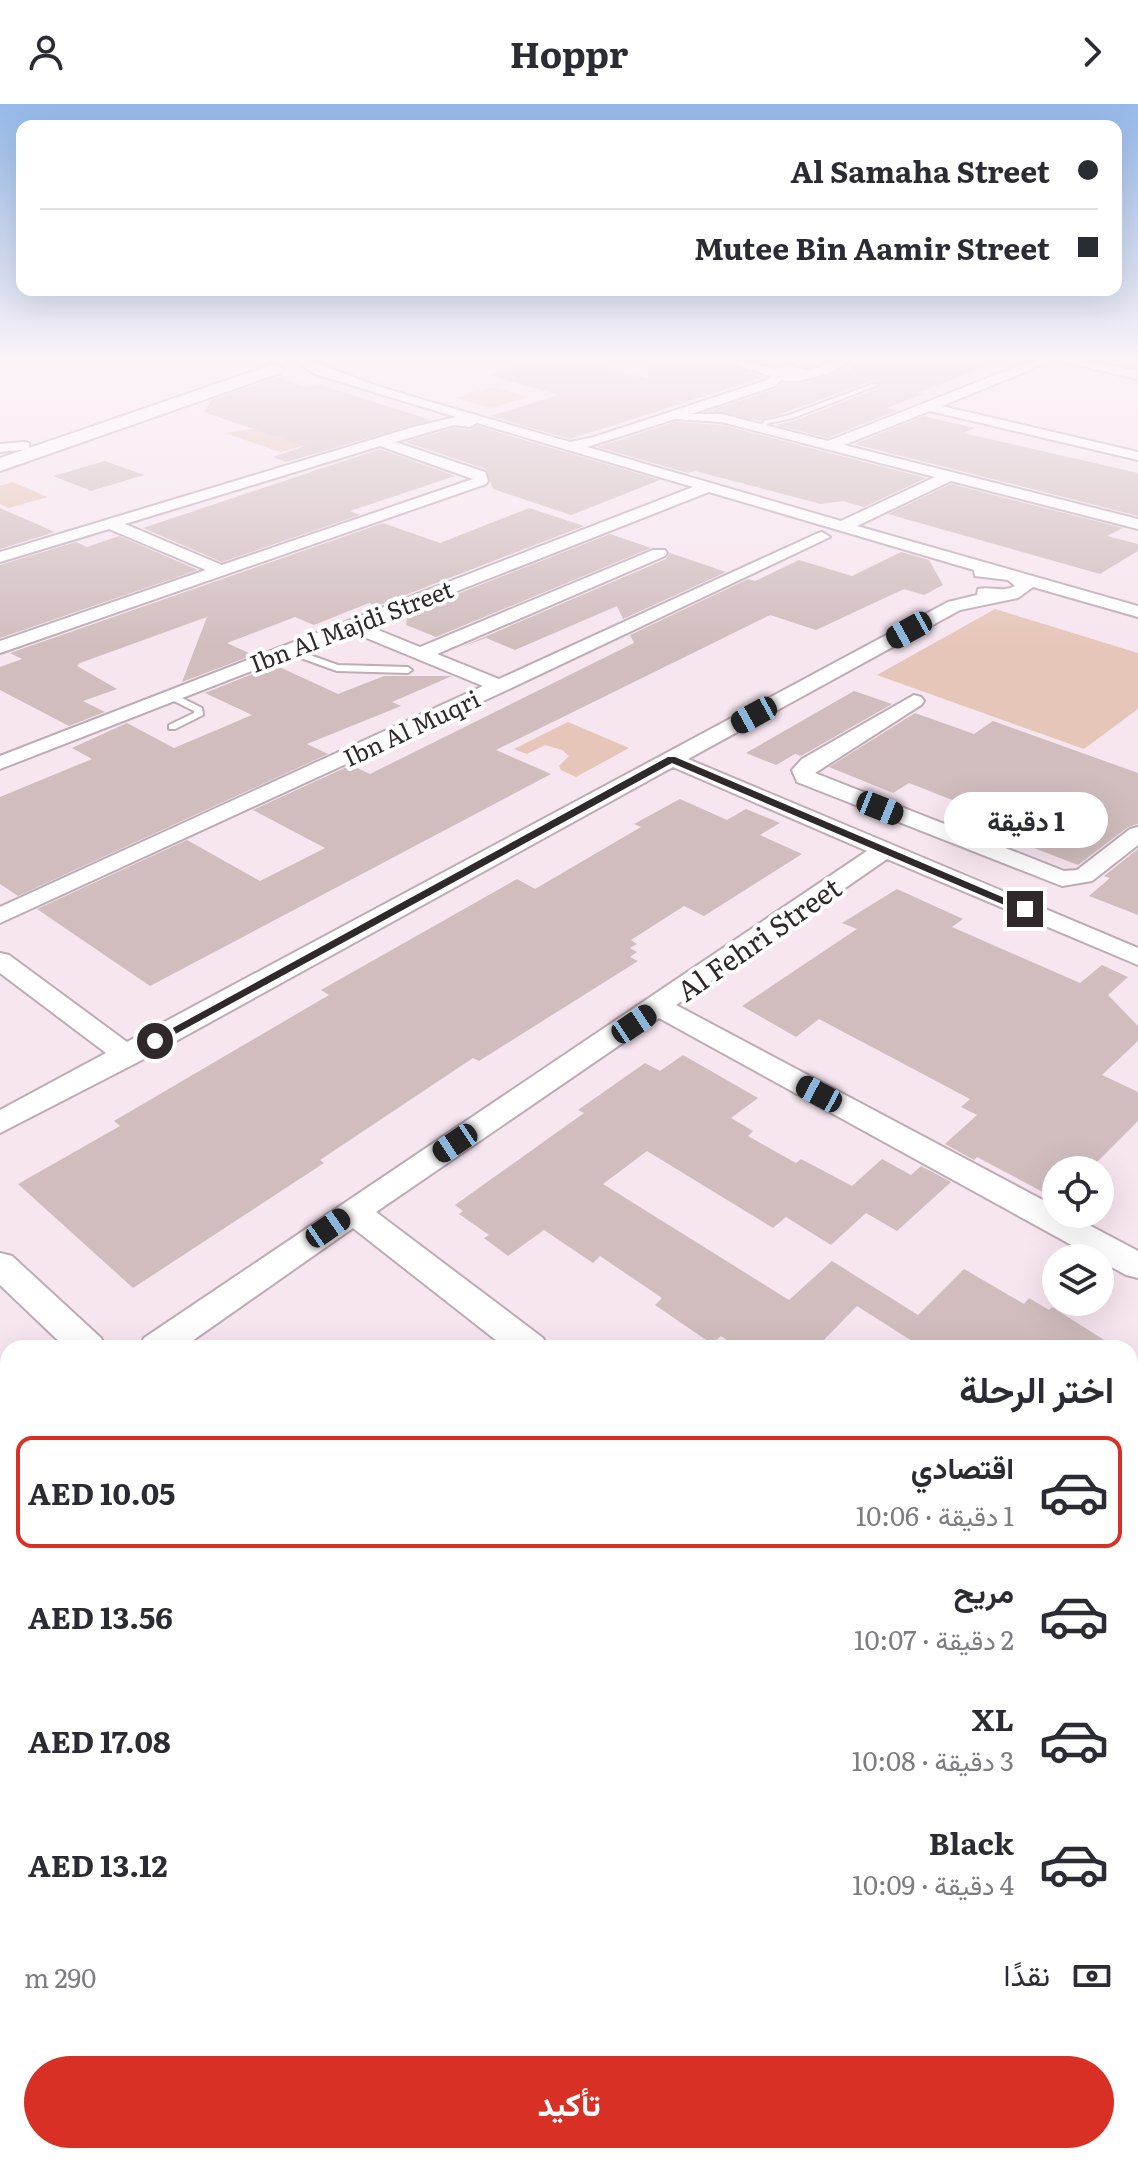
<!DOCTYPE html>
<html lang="ar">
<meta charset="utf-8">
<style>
:root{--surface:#fff;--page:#f2f2f3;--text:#2b2b33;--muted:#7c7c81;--line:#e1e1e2;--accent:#d93025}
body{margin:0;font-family:Literata,Vazirmatn,serif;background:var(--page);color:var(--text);direction:rtl;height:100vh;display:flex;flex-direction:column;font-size:30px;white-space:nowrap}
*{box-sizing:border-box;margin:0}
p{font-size:26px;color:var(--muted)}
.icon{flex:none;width:44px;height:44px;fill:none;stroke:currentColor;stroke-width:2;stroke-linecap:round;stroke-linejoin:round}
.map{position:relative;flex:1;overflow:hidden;direction:ltr}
.panel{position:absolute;left:0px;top:1236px;width:1138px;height:824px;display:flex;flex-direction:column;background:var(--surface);border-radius:24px 24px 0 0;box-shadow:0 8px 32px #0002;direction:rtl}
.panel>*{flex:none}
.banner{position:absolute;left:16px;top:16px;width:1106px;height:176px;border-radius:16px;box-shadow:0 8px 32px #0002;direction:rtl;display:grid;align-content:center;height:176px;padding:0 24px;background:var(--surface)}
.tools{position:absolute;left:1042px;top:1052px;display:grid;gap:16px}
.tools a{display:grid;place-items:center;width:72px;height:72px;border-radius:50%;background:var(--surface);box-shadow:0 8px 32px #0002;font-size:40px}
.end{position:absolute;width:36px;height:36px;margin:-18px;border:10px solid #2f292c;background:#fff;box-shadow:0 0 0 4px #fff}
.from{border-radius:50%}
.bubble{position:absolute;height:56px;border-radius:28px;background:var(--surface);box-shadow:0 8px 32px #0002;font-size:26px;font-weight:700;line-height:56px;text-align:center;direction:rtl}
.car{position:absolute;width:24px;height:48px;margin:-24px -12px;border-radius:10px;box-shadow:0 0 6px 2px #0007;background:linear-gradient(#222 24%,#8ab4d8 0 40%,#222 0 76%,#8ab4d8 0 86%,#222 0)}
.banner b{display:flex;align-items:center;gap:28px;height:76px;font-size:30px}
.banner b+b{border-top:2px solid var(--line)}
.banner i{width:20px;height:20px;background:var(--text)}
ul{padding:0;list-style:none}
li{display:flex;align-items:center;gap:24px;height:112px;margin:0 16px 12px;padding:0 8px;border:4px solid transparent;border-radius:16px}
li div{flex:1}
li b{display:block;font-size:30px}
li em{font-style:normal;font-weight:700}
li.selected{border-color:var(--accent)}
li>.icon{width:72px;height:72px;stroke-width:1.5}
h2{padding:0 24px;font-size:36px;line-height:96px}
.pay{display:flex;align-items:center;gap:20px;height:88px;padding:0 24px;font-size:30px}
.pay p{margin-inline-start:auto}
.primary-button{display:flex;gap:16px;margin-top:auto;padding:16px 24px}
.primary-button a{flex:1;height:92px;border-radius:48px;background:var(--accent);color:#fff;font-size:32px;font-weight:700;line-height:92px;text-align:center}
header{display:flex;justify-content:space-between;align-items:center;height:104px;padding:0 24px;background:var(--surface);font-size:36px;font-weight:700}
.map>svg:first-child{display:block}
.green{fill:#e6c6b8}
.building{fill:#d1bdbe}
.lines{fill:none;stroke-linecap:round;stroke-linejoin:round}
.lane-casing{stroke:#bdacb6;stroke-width:4}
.street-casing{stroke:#bdacb6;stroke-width:4}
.secondary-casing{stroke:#bdacb6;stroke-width:4}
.lane{fill:#fff;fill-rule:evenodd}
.street{fill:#fff;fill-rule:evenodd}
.secondary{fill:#fff;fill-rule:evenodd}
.route{fill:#2f292c}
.labels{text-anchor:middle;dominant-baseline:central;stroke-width:8;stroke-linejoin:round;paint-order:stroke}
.far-street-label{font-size:24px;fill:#2f292c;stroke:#fff}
.street-label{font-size:28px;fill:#2f292c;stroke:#fff}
</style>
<header><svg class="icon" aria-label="forward" viewBox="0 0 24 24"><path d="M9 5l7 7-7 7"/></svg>Hoppr<svg class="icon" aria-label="person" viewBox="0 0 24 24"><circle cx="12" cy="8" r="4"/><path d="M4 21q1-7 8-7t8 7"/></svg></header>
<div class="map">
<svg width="1138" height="2060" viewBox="0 0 1138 2060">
<rect width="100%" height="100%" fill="#f7e5ef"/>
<g class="green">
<polygon points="493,283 529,293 491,304 455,294"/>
<polygon points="250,325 272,325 311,340 280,348 225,329"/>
<polygon points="12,378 48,393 9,404 0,400 0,382"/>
<polygon points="995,505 1138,549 1138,605 1084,645 877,571"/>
<polygon points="568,618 629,644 576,673 561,666 559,662 569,652 562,646 545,641 527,650 514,645"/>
<polygon points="308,2052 527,2052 534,2060 301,2060"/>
</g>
<g class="building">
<polygon points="546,255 571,255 648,275 647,259 660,255 713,255 765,273 570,335 490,312 559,291 489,271"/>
<polygon points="856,255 997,255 998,258 917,289 923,290 887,304 898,306 828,334 776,321 794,317 879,284 881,280 872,277 761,317 709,307 776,285 782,279 810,278 843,265 851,267"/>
<polygon points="277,273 308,283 317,280 431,316 286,358 273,353 305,342 284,336 283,331 276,333 204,308 212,296"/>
<polygon points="924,312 975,324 963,329 1138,369 1138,412 854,340"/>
<polygon points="675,318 721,321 926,374 864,403 843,397 821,400 695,367 688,369 597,343"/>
<polygon points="477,322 660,376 571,411 493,385 486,365 405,338 454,324 470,326"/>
<polygon points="380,345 455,372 350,407 360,411 222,458 143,424"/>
<polygon points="105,357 144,371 91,387 53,372"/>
<polygon points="951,380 1123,424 1107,432 1138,440 1138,447 1100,470 888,410"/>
<polygon points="0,404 55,428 0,445"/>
<polygon points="529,404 584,422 377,502 369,499 314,521 295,513 227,539 253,551 182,578 207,513 80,559 77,562 117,585 83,597 105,608 69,622 0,586 0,563 22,555 10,549 383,419 440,439"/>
<polygon points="610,430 651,444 436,533 406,521 407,514 401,512"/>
<polygon points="119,432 198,466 0,534 0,461 76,438 87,443"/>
<polygon points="901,448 929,456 943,481 924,491 904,485 816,526 770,511 496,646 551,670 150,882 37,805 187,736 260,777 325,744 253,706 351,661 370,670 634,539 630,531 748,475 755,477 799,456 852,472"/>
<polygon points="670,449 726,468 623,515 617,502 515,546 486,534 461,543 666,455"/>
<polygon points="275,561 338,590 384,572 452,572 392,598 401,602 307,640 328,650 18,792 0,780 0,693 92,655 72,644 127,619 174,644 252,611 205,589"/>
<polygon points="854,587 892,600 801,652 795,650 776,661 746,649"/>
<polygon points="915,609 974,630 993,617 1138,669 1138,720 1128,723 1078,761 1021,739 1014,744 944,717 965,701 909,679 893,689 829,663"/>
<polygon points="680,695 727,716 746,705 780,719 760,731 802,750 704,812 684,802 631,836 637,840 630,844 637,848 630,853 638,857 479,957 473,954 320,1056 324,1059 133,1184 18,1080 120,1022 114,1017 329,891 321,886 517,775 535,785 641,723 634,720"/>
<polygon points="1138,745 1138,811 1089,792 1110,774 1104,772"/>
<polygon points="897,785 963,815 952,823 1080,879 1102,861 1128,873 1108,891 1138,922 1138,937 1102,971 1138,988 1138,1017 1089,1066 1056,1066 1056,1089 1052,1093 977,1053 974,1056 945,1040 977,1011 961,1003 970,995 819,915 796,933 742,902 857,825 842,819"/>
<polygon points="683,951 758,994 731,1014 753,1027 748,1032 796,1059 801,1055 852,1082 882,1055 911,1071 921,1062 951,1078 897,1127 866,1109 831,1141 786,1113 773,1124 647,1047 603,1080 789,1196 832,1157 918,1211 964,1165 1024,1200 1029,1194 1049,1206 1052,1203 1117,1244 923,1244 857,1202 816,1244 739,1244 721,1232 712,1240 655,1201 662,1194 600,1152 593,1159 544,1126 508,1152 484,1134 489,1131 459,1110 463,1107 455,1101 584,1009 578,1006 645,959 660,967"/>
</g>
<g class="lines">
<defs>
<g id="lane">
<polygon points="873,280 878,281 793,314 769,319 763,325 758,324 765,317 789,311"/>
<polygon points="284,544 290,544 338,561 408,563 412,566 408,569 337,567 284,548"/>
<polygon points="168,590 174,590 202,604 203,611 175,625 169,625 169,621 194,609 194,607 168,594"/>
</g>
<g id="street">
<path d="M299,255C312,255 357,275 374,281C439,301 504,319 570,338L594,333L767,276L771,272L716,255H738L775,265L788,261L810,267L836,255H853C833,269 805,280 781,276L775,282L691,310H721L828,337L1036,255H1079L1138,267V275L1054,256L942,302L1138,348V356L930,307L844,341L1138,415V425L951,377L857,422L1138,502V513L1033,483L1018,494L960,506L688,655L1138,844V861L887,755L676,901L1056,1103V1110H1068L1138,1147V1174L1126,1171L659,914L376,1108L543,1234L548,1244H506L353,1124L182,1244H139L144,1234L867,747L673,663L138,958L0,1029V1006L106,949L0,869V849L9,851L127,938L948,498L977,491L978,485C991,482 1003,489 1015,482L1008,476L975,472L974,466L709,388L368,522L420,543L653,446H665L667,449L665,452L437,550L499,575L816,430L822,428L830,433L507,586L0,819V803L483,582L352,528L0,665V652L693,383L477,319L470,323L454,321L395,338L485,368L488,377L486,380L0,549V537L206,466L109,425L0,458V448L417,322L456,313L315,270L300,260ZM675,315L721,318L935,373L841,417L587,343ZM380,342L473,375L222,461L125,420Z"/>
<polygon points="24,338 29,339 29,345 0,348 0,340"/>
<polygon points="914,591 921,593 924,597 921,601 815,669 1064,767 1077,766 1130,725 1138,723 1138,741 1092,777 1062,782 797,678 792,666 802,655"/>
<polygon points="0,1149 12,1152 101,1234 106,1244 66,1244 0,1181"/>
<polygon points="8,1329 8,1363 0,1366 0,1332"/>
<polygon points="1130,1655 1138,1659 1138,1707 1130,1703"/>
<polygon points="609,2052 667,2052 670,2060 612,2060"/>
</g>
<polygon id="secondary" points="274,260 283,265 280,269 0,367 0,354"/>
</defs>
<use href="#lane" class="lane-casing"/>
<use href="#street" class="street-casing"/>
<use href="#secondary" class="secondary-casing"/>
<use href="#lane" class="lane"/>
<use href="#street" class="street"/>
<use href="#secondary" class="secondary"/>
</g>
<linearGradient id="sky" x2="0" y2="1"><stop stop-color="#95b9e9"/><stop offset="0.47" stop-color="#fbf3f8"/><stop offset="1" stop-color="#fbf3f8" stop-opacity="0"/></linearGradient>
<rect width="1138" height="544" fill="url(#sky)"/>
<polygon class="route" points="668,653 675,653 1030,805 1021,808 672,659 159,939 149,937"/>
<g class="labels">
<g class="far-street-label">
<text transform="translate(351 521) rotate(-21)">Ibn Al Majdi Street</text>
<text transform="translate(411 623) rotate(-25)">Ibn Al Muqri</text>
</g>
<g class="street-label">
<text transform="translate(758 834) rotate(-35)">Al Fehri Street</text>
</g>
</g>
</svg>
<div class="tools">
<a><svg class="icon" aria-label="locate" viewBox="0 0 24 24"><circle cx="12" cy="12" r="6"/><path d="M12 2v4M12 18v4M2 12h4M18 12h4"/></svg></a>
<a><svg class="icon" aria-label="layers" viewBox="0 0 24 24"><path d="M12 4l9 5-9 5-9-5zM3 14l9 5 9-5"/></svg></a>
</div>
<i class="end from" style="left:155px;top:937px"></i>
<i class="end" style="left:1025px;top:805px"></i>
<div class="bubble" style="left:944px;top:688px;width:164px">1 دقيقة</div>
<i class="car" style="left:909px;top:526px;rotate:241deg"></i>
<i class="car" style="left:754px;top:611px;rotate:241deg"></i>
<i class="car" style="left:880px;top:704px;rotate:112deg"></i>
<i class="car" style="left:634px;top:920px;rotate:56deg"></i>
<i class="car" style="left:819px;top:990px;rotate:298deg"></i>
<i class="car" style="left:455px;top:1039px;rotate:236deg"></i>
<i class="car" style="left:328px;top:1124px;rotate:55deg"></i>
<div class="banner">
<b><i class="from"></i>Al Samaha Street</b>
<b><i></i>Mutee Bin Aamir Street</b>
</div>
<section class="panel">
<h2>اختر الرحلة</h2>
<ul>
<li class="selected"><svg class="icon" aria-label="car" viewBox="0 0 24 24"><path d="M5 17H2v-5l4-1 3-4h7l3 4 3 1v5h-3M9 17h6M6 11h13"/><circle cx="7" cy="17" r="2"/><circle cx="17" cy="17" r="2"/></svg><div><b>اقتصادي</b><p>1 دقيقة · 10:06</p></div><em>AED 10.05</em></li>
<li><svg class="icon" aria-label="car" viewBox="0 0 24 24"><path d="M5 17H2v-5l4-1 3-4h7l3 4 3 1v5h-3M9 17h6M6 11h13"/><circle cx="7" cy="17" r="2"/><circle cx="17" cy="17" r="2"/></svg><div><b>مريح</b><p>2 دقيقة · 10:07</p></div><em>AED 13.56</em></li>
<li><svg class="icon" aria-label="car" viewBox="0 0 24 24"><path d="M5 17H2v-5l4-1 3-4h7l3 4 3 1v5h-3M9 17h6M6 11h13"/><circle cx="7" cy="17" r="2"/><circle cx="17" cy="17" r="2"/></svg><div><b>XL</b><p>3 دقيقة · 10:08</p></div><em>AED 17.08</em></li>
<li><svg class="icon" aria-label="car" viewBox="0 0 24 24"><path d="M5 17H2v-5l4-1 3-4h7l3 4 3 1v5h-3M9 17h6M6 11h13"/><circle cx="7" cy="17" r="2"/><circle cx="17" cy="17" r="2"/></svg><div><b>Black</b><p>4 دقيقة · 10:09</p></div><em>AED 13.12</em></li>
</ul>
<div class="pay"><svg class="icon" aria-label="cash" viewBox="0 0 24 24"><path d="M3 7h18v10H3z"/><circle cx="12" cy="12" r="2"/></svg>نقدًا<p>290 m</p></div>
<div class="primary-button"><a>تأكيد</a></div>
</section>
</div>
